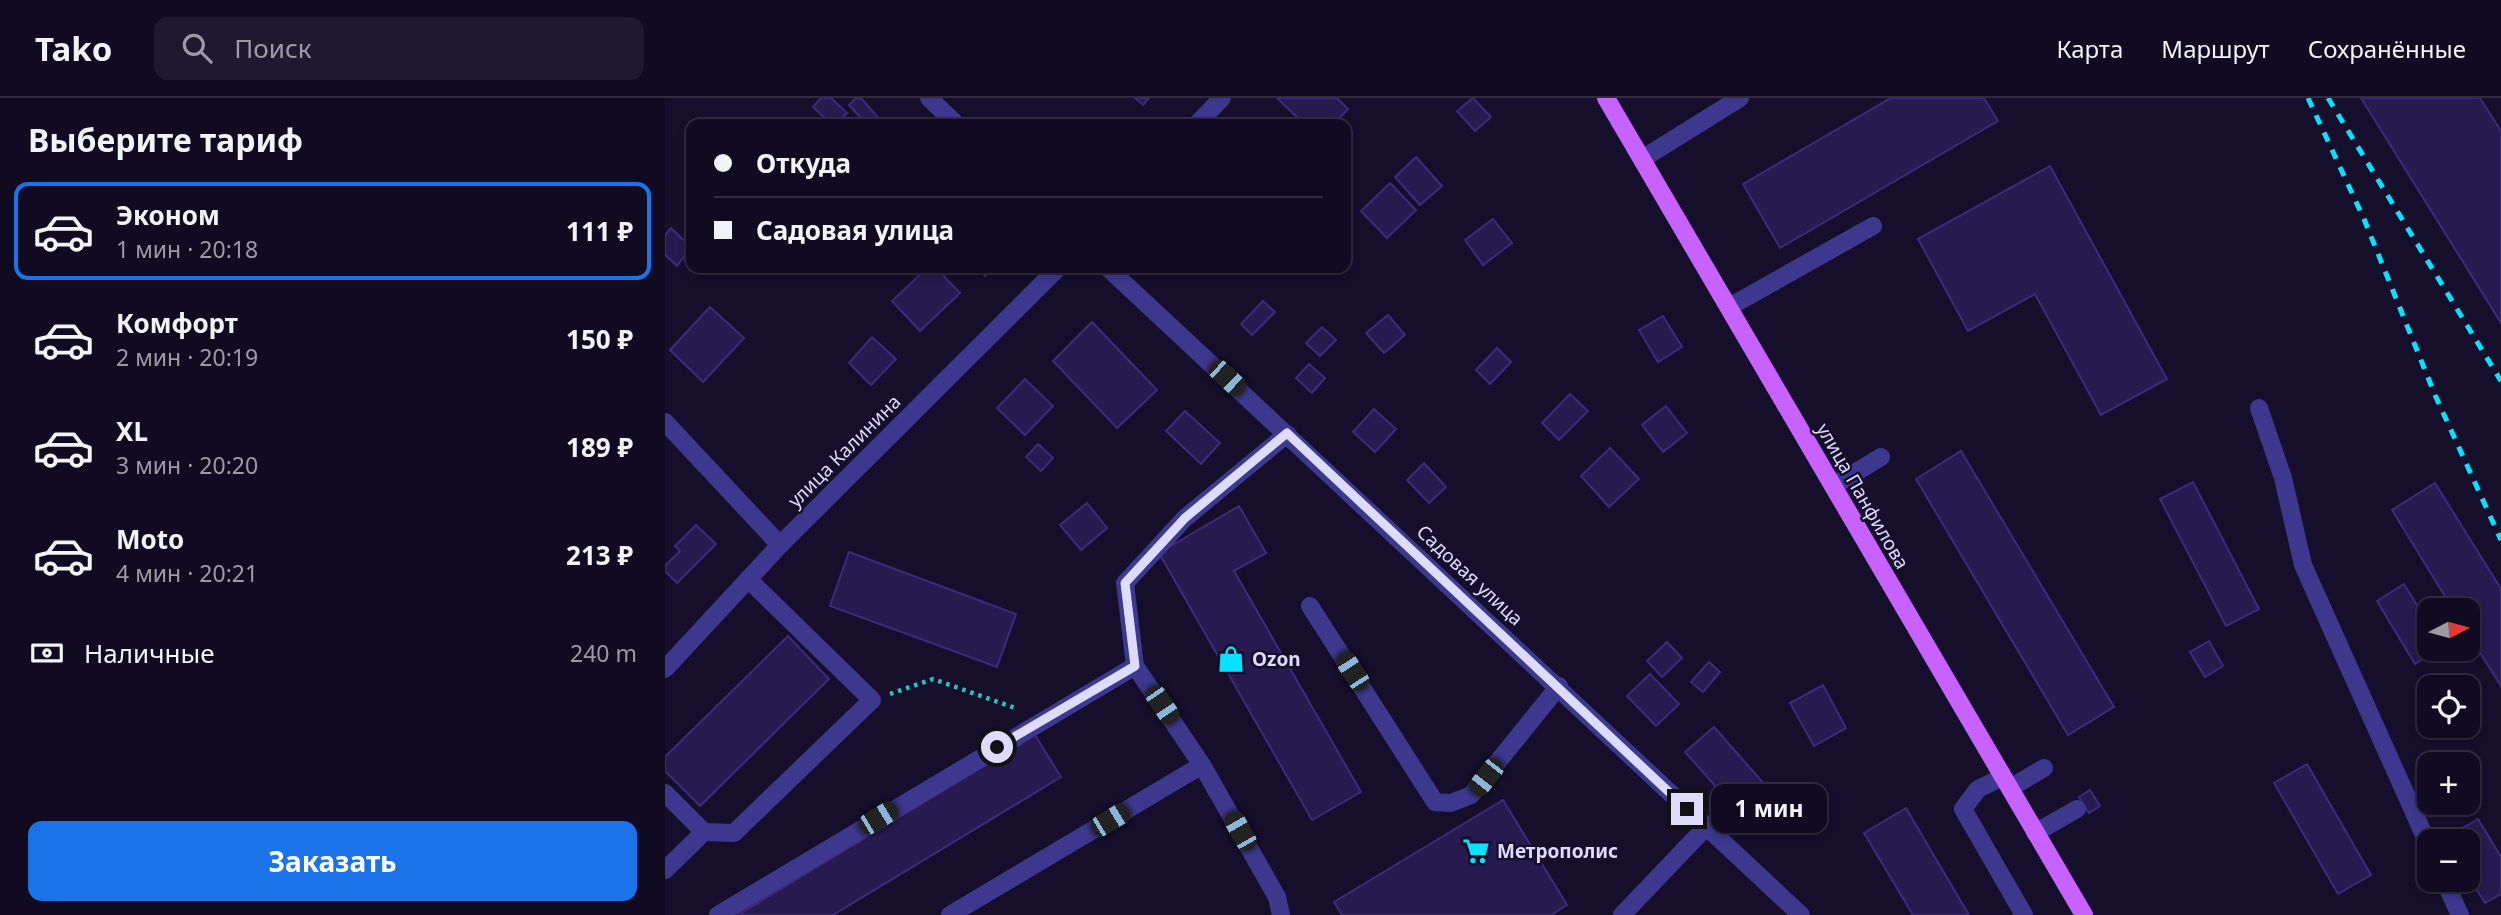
<!DOCTYPE html>
<html lang="ru">
<meta charset="utf-8">
<style>
:root{--surface:#100b21;--page:#1e192e;--text:#f1f3f6;--muted:#9c9ba5;--line:#302b3f;--accent:#1a73e8}
body{margin:0;font-family:"Noto Sans",sans-serif;background:var(--page);color:var(--text);height:100vh;display:flex;flex-direction:column;font-size:26px;white-space:nowrap}
*{box-sizing:border-box;margin:0}
p{font-size:23px;color:var(--muted)}
.icon{flex:none;width:38px;height:38px;fill:none;stroke:currentColor;stroke-width:2;stroke-linecap:round;stroke-linejoin:round}
.map{position:relative;flex:1;overflow:hidden}
.drawer{display:flex;flex-direction:column;background:var(--surface);width:665px}
.drawer>*{flex:none}
.top-card{position:absolute;left:21px;top:21px;width:665px;height:154px;border-radius:14px;box-shadow:0 4px 10px #0003,0 0 0 2px var(--line);display:grid;align-content:center;height:154px;padding:0 28px;background:var(--surface)}
.needle{width:46px;rotate:84deg}
.controls{position:absolute;left:1752px;top:500px;display:grid;gap:14px}
.controls a{display:grid;place-items:center;width:63px;height:63px;border-radius:14px;background:var(--surface);box-shadow:0 4px 10px #0003,0 0 0 2px var(--line);font-size:35px}
.end{position:absolute;width:32px;height:32px;margin:-16px;border:9px solid #dfdbff;background:#111;box-shadow:0 0 0 4px #111}
.from{border-radius:50%}
.bubble{position:absolute;height:49px;border-radius:14px;background:var(--surface);box-shadow:0 4px 10px #0003,0 0 0 2px var(--line);font-size:23px;font-weight:700;line-height:49px;text-align:center}
.car{position:absolute;width:21px;height:42px;margin:-21px -10px;border-radius:9px;box-shadow:0 0 5px 2px #0007;background:linear-gradient(#222 24%,#8ab4d8 0 40%,#222 0 76%,#8ab4d8 0 86%,#222 0)}
.top-card b{display:flex;align-items:center;gap:24px;height:66px;font-size:26px}
.top-card b+b{border-top:2px solid var(--line)}
.top-card i{width:18px;height:18px;background:var(--text)}
ul{padding:0;list-style:none}
li{display:flex;align-items:center;gap:21px;height:98px;margin:0 14px 10px;padding:0 14px;border:4px solid transparent;border-radius:14px}
li div{flex:1}
li b{display:block;font-size:26px}
li em{font-style:normal;font-weight:700}
li.current{border-color:var(--accent)}
li>.icon{width:63px;height:63px;stroke-width:1.5}
h2{padding:0 28px;font-size:32px;line-height:84px}
.pay{display:flex;align-items:center;gap:18px;height:77px;padding:0 28px;font-size:26px}
.pay p{margin-inline-start:auto}
.button{display:flex;gap:14px;margin-top:auto;padding:14px 28px}
.button a{flex:1;height:80px;border-radius:14px;background:var(--accent);color:#fff;font-size:28px;font-weight:700;line-height:80px;text-align:center}
header{display:flex;align-items:center;gap:42px;box-sizing:border-box;height:98px;padding:0 35px;background:var(--surface);border-bottom:2px solid var(--line)}
header strong{font-size:33px}
nav{display:flex;gap:38px;margin-inline-start:auto;font-size:24px}
.search{width:490px;height:63px;background:var(--page);display:flex;align-items:center;gap:18px;box-sizing:border-box;padding:0 24px;border-radius:14px;color:var(--muted);font-size:26px}
main{display:flex;flex:1;min-height:0}
.map>svg:first-child{display:block}
.building{fill:#261a4e;stroke:#3c2b7c;stroke-width:2}
.lines{fill:none;stroke-linecap:round;stroke-linejoin:round}
.path{stroke:#28c5bf;stroke-width:4.5;stroke-dasharray:3.5 5;stroke-linecap:butt}
.minor{stroke:#3d388e;stroke-width:18}
.major{stroke:#c762ff;stroke-width:18}
.rail{stroke:#07e2ff;stroke-width:5;stroke-dasharray:10 9;stroke-linecap:butt}
.route{stroke:#dfdbff;stroke-width:9}
.labels{text-anchor:middle;dominant-baseline:central;stroke-width:5;stroke-linejoin:round;paint-order:stroke}
.street-label{font-size:19px;fill:#dfdbff;stroke:#150f2c}
.poi-label{font-size:19px;font-weight:bold;fill:#dfdbff;stroke:#150f2c;text-anchor:start}
</style>
<header>
<strong>Tako</strong>
<div class="search"><svg class="icon" aria-label="search" viewBox="0 0 24 24"><circle cx="10" cy="10" r="6"/><path d="M15 15l6 6"/></svg>Поиск</div>
<nav><a>Карта</a><a>Маршрут</a><a>Сохранённые</a></nav>
</header>
<main>
<section class="drawer">
<h2>Выберите тариф</h2>
<ul>
<li class="current"><svg class="icon" aria-label="car" viewBox="0 0 24 24"><path d="M5 17H2v-5l4-1 3-4h7l3 4 3 1v5h-3M9 17h6M6 11h13"/><circle cx="7" cy="17" r="2"/><circle cx="17" cy="17" r="2"/></svg><div><b>Эконом</b><p>1 мин · 20:18</p></div><em>111 ₽</em></li>
<li><svg class="icon" aria-label="car" viewBox="0 0 24 24"><path d="M5 17H2v-5l4-1 3-4h7l3 4 3 1v5h-3M9 17h6M6 11h13"/><circle cx="7" cy="17" r="2"/><circle cx="17" cy="17" r="2"/></svg><div><b>Комфорт</b><p>2 мин · 20:19</p></div><em>150 ₽</em></li>
<li><svg class="icon" aria-label="car" viewBox="0 0 24 24"><path d="M5 17H2v-5l4-1 3-4h7l3 4 3 1v5h-3M9 17h6M6 11h13"/><circle cx="7" cy="17" r="2"/><circle cx="17" cy="17" r="2"/></svg><div><b>XL</b><p>3 мин · 20:20</p></div><em>189 ₽</em></li>
<li><svg class="icon" aria-label="car" viewBox="0 0 24 24"><path d="M5 17H2v-5l4-1 3-4h7l3 4 3 1v5h-3M9 17h6M6 11h13"/><circle cx="7" cy="17" r="2"/><circle cx="17" cy="17" r="2"/></svg><div><b>Moto</b><p>4 мин · 20:21</p></div><em>213 ₽</em></li>
</ul>
<div class="pay"><svg class="icon" aria-label="cash" viewBox="0 0 24 24"><path d="M3 7h18v10H3z"/><circle cx="12" cy="12" r="2"/></svg>Наличные<p>240 m</p></div>
<div class="button"><a>Заказать</a></div>
</section>
<div class="map">
<svg width="1836" height="817" viewBox="0 0 1836 817">
<rect width="100%" height="100%" fill="#150f2c"/>
<g class="building">
<polygon points="156,0 166,0 182,15 171,26 166,26 148,9"/>
<polygon points="191,0 196,0 219,26 189,26 196,20 184,7"/>
<polygon points="470,0 484,0 478,7"/>
<polygon points="612,0 672,0 683,11 669,26 639,26"/>
<polygon points="808,0 826,19 810,33 792,13"/>
<polygon points="1226,0 1319,0 1333,23 1115,150 1078,86"/>
<polygon points="1696,0 1815,0 1836,33 1836,225"/>
<polygon points="751,59 777,88 755,107 730,79"/>
<polygon points="1385,68 1502,281 1436,317 1370,196 1303,233 1253,141"/>
<polygon points="725,85 751,112 722,140 696,113"/>
<polygon points="828,121 847,145 818,167 800,142"/>
<polygon points="6,130 26,149 12,168 0,157 0,137"/>
<polygon points="262,170 271,170 295,195 255,233 227,203"/>
<polygon points="312,170 329,170 320,178"/>
<polygon points="598,203 610,214 587,237 576,226"/>
<polygon points="45,209 79,240 38,284 5,252"/>
<polygon points="723,217 740,237 719,255 701,235"/>
<polygon points="998,218 1017,249 993,264 974,232"/>
<polygon points="427,224 492,292 452,330 388,263"/>
<polygon points="657,229 671,242 655,258 641,245"/>
<polygon points="207,239 231,261 206,287 184,265"/>
<polygon points="832,250 846,264 825,286 811,272"/>
<polygon points="644,266 660,280 647,295 631,280"/>
<polygon points="360,281 388,308 360,337 332,310"/>
<polygon points="905,296 923,313 894,342 877,325"/>
<polygon points="1001,308 1022,335 998,354 977,327"/>
<polygon points="709,311 731,331 710,354 688,334"/>
<polygon points="520,313 555,345 536,366 501,333"/>
<polygon points="373,346 388,360 376,373 361,359"/>
<polygon points="945,350 974,381 944,409 916,378"/>
<polygon points="1296,353 1449,609 1403,637 1251,381"/>
<polygon points="759,365 781,389 764,405 742,382"/>
<polygon points="1528,384 1594,511 1561,528 1495,401"/>
<polygon points="1770,385 1836,491 1836,588 1802,534 1802,513 1789,513 1727,412"/>
<polygon points="422,405 442,430 416,452 395,427"/>
<polygon points="574,408 601,455 569,473 696,694 647,722 494,455"/>
<polygon points="31,427 51,446 12,485 0,473 0,468 15,453 10,448"/>
<polygon points="184,454 351,516 332,569 165,508"/>
<polygon points="1739,486 1764,527 1764,551 1773,551 1750,566 1712,503"/>
<polygon points="123,538 164,581 35,708 0,673 0,659"/>
<polygon points="1544,543 1558,568 1540,579 1525,554"/>
<polygon points="1002,544 1017,560 997,579 982,563"/>
<polygon points="1044,564 1055,574 1038,594 1026,584"/>
<polygon points="985,576 1014,606 991,628 962,598"/>
<polygon points="1158,587 1181,630 1149,648 1125,605"/>
<polygon points="1049,629 1108,696 1080,721 1020,654"/>
<polygon points="370,637 396,679 168,817 73,817"/>
<polygon points="1642,666 1706,777 1673,796 1609,685"/>
<polygon points="1425,692 1435,708 1424,715 1414,699"/>
<polygon points="838,702 902,807 886,817 677,817 669,804"/>
<polygon points="1241,710 1304,817 1248,817 1199,735"/>
<polygon points="1813,721 1836,759 1836,796 1820,805 1802,776 1802,744 1783,744 1781,740"/>
</g>
<g class="lines">
<polyline class="path" points="225,596 268,581 353,611"/>
<g class="minor">
<polyline points="264,0 291,26"/>
<polyline points="532,26 557,0"/>
<polyline points="977,61 1075,0"/>
<polyline points="443,170 1136,817"/>
<polyline points="1064,209 1208,128"/>
<polyline points="1594,310 1618,380 1638,467 1764,748"/>
<polyline points="0,324 115,447"/>
<polyline points="1168,388 1216,359"/>
<polyline points="645,508 770,704 786,705 806,697 894,588"/>
<polyline points="470,568 537,667 612,799 616,817"/>
<polyline points="0,571 115,447 393,170"/>
<polyline points="1338,679 1313,691 1298,711 1359,817"/>
<polyline points="1345,690 1379,670"/>
<polyline points="0,695 39,734"/>
<polyline points="1370,735 1412,711"/>
<polyline points="0,772 39,734 69,735 207,602 83,481"/>
<polyline points="1779,782 1795,817"/>
<polyline points="53,817 470,568 460,485 520,420 622,336"/>
<polyline points="285,817 537,667"/>
<polyline points="957,817 1041,729"/>
</g>
<polyline class="major" points="941,0 1419,817"/>
<g class="rail">
<polyline points="1643,0 1699,121 1770,297 1836,442"/>
<polyline points="1663,0 1836,283"/>
</g>
</g>
<g class="lines">
<polyline class="route" points="332,649 470,568 460,485 520,420 622,335 1022,711"/>
</g>
<defs>
<symbol id="shop-bare" viewBox="-9 -9 18 18"><path d="M-5-2.5h2.3a2.7 3.5 0 0 1 5.4 0H5L5.5 6h-11ZM-1.5-2.5h3a1.5 2.3 0 0 0-3 0Z" fill="#07e2ff" stroke="#150f2c" stroke-width="2.5" paint-order="stroke"/></symbol>
<symbol id="supermarket-bare" viewBox="-9 -9 18 18"><path d="M-6-5.5h2.5l.6 2H6L4.5 2H-2.5L-4.4-4H-6ZM-1.5 3.2a1.3 1.3 0 1 0 .1 0ZM3 3.2a1.3 1.3 0 1 0 .1 0Z" fill="#07e2ff" stroke="#150f2c" stroke-width="2.5" paint-order="stroke"/></symbol>
</defs>
<g fill-rule="evenodd">
<use href="#shop-bare" x="547" y="542" width="38" height="38"/>
<use href="#supermarket-bare" x="792" y="734" width="38" height="38"/>
</g>
<g class="labels">
<g class="street-label">
<text transform="translate(179 353) rotate(-45)">улица Калинина</text>
<text transform="translate(1198 398) rotate(60)">улица Панфилова</text>
<text transform="translate(805 477) rotate(43)">Садовая улица</text>
</g>
<g class="poi-label">
<text x="587" y="561">Ozon</text>
<text x="832" y="753">Метрополис</text>
</g>
</g>
</svg>
<div class="controls">
<a><svg class="needle" viewBox="-14 -14 28 28"><path d="M0-13l5 13h-10z" fill="#e53935"/><path d="M0 13l5-13h-10z" fill="#9c9ba5"/></svg></a>
<a><svg class="icon" aria-label="locate" viewBox="0 0 24 24"><circle cx="12" cy="12" r="6"/><path d="M12 2v4M12 18v4M2 12h4M18 12h4"/></svg></a>
<a>+</a>
<a>−</a>
</div>
<i class="end from" style="left:332px;top:649px"></i>
<i class="end" style="left:1022px;top:711px"></i>
<div class="bubble" style="left:1046px;top:686px;width:116px">1 мин</div>
<i class="car" style="left:562px;top:280px;rotate:133deg"></i>
<i class="car" style="left:687px;top:573px;rotate:327deg"></i>
<i class="car" style="left:497px;top:607px;rotate:146deg"></i>
<i class="car" style="left:821px;top:679px;rotate:218deg"></i>
<i class="car" style="left:213px;top:720px;rotate:59deg"></i>
<i class="car" style="left:445px;top:722px;rotate:59deg"></i>
<i class="car" style="left:575px;top:733px;rotate:330deg"></i>
<div class="top-card">
<b><i class="from"></i>Откуда</b>
<b><i></i>Садовая улица</b>
</div>
</div>
</main>
